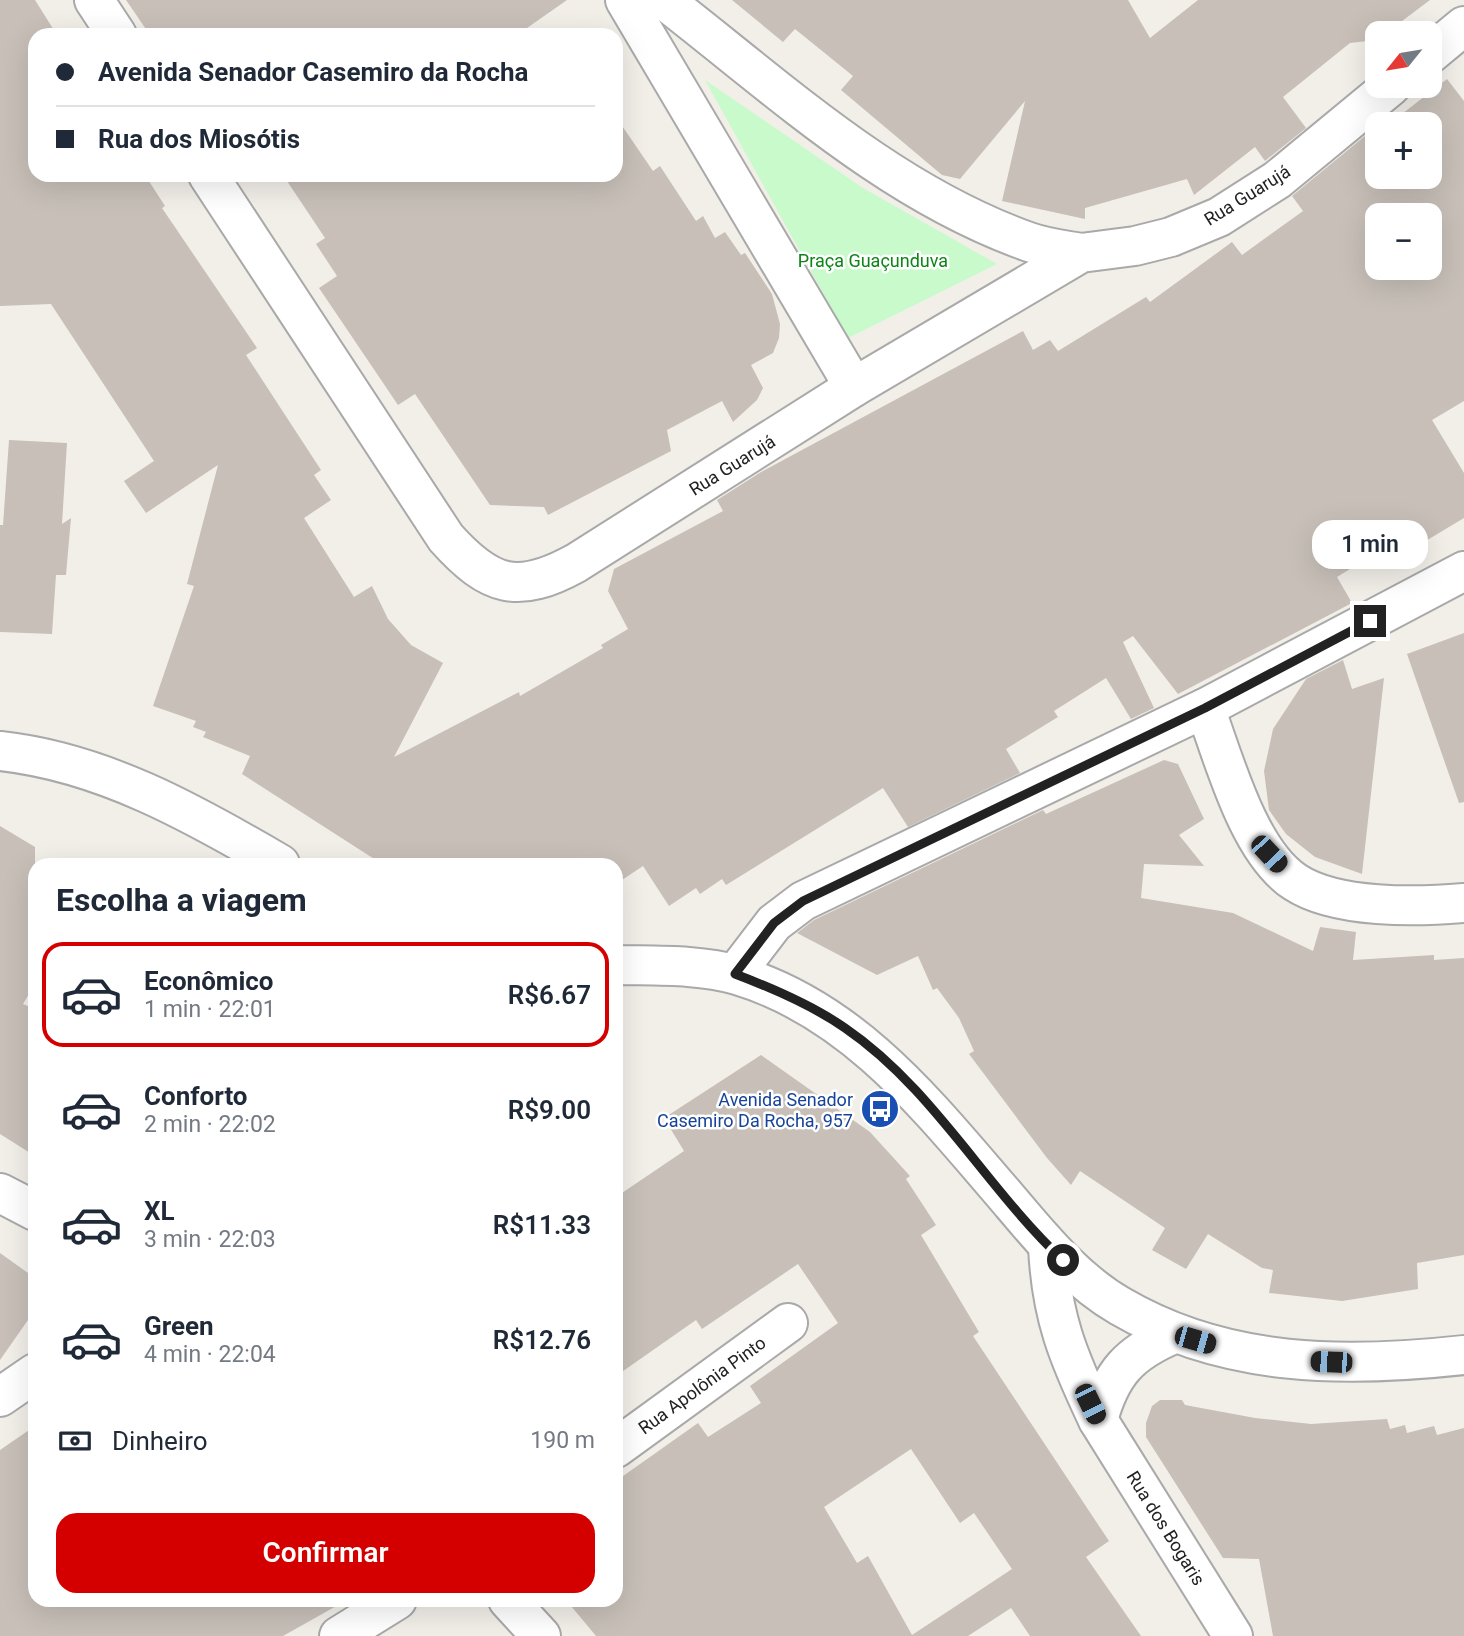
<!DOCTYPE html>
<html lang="pt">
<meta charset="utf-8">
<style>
:root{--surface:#fff;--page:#f2f2f3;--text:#1f2937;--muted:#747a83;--line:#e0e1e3;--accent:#d40000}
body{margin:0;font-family:Roboto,sans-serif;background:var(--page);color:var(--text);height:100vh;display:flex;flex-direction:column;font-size:26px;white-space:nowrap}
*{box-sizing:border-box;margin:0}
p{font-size:23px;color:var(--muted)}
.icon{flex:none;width:38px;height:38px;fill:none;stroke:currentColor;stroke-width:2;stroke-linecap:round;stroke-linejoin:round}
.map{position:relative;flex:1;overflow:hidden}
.sheet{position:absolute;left:28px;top:858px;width:595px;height:749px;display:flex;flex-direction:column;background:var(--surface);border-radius:21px;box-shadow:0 7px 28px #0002}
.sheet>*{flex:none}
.top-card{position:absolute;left:28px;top:28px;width:595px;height:154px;border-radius:21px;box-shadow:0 7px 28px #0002;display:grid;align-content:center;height:154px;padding:0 28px;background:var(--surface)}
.needle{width:46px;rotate:240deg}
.controls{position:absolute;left:1365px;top:21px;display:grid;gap:14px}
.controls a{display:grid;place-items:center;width:77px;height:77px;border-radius:14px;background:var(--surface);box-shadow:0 7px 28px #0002;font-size:35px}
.end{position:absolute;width:32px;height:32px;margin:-16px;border:9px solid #222;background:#fff;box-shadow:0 0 0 4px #fff}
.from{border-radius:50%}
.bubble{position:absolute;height:49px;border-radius:21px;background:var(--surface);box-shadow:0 7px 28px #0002;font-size:23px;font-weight:600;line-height:49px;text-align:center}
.car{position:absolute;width:21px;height:42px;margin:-21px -10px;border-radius:9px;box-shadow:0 0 5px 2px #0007;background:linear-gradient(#222 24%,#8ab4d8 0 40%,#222 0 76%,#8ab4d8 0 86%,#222 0)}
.top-card b{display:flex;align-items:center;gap:24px;height:66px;font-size:26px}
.top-card b+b{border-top:2px solid var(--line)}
.top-card i{width:18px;height:18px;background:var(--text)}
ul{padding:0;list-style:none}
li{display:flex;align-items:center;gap:21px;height:105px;margin:0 14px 10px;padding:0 14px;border:4px solid transparent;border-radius:21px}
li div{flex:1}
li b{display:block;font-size:26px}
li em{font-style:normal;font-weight:600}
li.current{border-color:var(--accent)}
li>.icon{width:63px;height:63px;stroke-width:1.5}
h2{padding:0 28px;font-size:32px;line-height:84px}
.pay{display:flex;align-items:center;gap:18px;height:77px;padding:0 28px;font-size:26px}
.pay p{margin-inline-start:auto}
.cta{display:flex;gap:14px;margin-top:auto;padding:14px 28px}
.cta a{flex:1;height:80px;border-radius:21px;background:var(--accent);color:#fff;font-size:28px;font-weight:600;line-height:80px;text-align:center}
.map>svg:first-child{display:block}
.park{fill:#c8facc}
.building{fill:#c7bfb8;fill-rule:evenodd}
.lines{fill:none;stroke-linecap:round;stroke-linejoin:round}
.minor-casing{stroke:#a9a9a9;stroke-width:42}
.minor{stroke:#fff;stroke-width:38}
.route{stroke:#222;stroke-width:9}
.labels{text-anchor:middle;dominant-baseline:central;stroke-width:5;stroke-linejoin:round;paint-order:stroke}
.street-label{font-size:18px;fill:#222;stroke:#fff}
.park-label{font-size:18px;fill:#0c8416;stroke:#fff}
.transit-label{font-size:18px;fill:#164399;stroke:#fff;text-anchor:end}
</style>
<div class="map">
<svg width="1464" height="1636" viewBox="0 0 1464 1636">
<rect width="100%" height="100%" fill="#f2efe9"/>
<polygon class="park" points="705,80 863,188 997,264 848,338"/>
<g class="building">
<path d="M0,0H35L57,35H35V175H145L165,206L162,208L257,348L246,355L321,470L314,475L331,500L304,518L354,597L372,586L388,619L411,645L443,663L394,757L519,692L520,696L603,648L601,645L628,629L608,591L614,569L723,511L717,500L761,472L1023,331L1033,350L1050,340L1058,351L1146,297L1150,302L1232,242L1242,255L1303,211L1292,196L1377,126V177H1430V124H1389L1447,79L1464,101V401L1432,420L1464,473V518L1399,557L1391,544L1337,577L1352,603L1178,694L1133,636L1123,642L1154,708L1131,719L1106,678L1054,711L1058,717L1006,749L1020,773L908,827L883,788L726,885L722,879L700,894L696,888L669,906L643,866L616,884V864H382L242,774L250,756L203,737L206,732L193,727L196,721L153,706L194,586L187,584L218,465L146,513L124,481L154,461L51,304L0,306ZM1377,215H1430V268H1377Z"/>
<polygon points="126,0 567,0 517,35 150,35"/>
<polygon points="732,0 1128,0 1150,38 1198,0 1430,0 1386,33 1377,33 1377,40 1350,43 1283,97 1306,128 1265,161 1255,147 1194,195 1187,179 1085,208 1085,219 1002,201 1025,101 960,179 942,175 841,90 853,76 795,29 783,42"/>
<polygon points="616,117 653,171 660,166 696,221 703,216 715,238 725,232 741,255 745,253 772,294 780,324 779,338 773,353 751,365 763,388 757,400 733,422 722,401 667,430 671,451 548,515 544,507 490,505 415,394 398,405 319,288 337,276 316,244 325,238 283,175 616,175"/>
<polygon points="9,440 67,443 62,524 71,518 66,575 56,575 52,634 0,632 0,525 3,525"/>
<polygon points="1464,633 1464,802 1459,803 1407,654"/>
<polygon points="1343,660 1352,689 1384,678 1362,874 1315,857 1286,834 1269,810 1264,771 1273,729 1306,679"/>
<polygon points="1164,760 1178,764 1204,819 1179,835 1204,866 1144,864 1141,898 1233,913 1313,951 1320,927 1356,932 1353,960 1434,955 1434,960 1464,958 1464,1255 1417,1263 1418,1289 1342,1301 1269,1293 1273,1270 1262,1268 1208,1234 1186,1269 1152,1250 1165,1228 1080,1171 1071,1185 1047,1158 969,1054 974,1051 959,1018 937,988 933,990 918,956 877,975 797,933 814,920 1043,810 1046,814"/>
<polygon points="0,826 35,847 35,984 23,1004 35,1009 35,1156 0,1134"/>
<path d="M761,1055L870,1132L910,1176L906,1179L936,1225L921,1235L979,1332L973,1336L1109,1541L1086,1557L1141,1636H1030L1011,1608L968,1636H596L566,1600H616V1481L698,1423L708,1437L761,1403L750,1386L838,1323L798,1264L702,1329L696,1320L616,1376V1197L684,1151L664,1118ZM911,1449L960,1523L974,1513L1012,1569L912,1635L868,1556L857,1563L824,1507Z"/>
<polygon points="0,1253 35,1278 35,1310 0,1360"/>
<polygon points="1160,1400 1182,1400 1185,1405 1255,1418 1311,1424 1387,1419 1390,1429 1405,1425 1407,1433 1434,1426 1437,1435 1464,1428 1464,1636 1273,1636 1259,1559 1223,1558 1146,1437 1146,1423 1152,1406"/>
<polygon points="35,1426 35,1600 347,1600 283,1636 0,1636 0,1450"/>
</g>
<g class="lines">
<defs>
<g id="minor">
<polyline points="94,0 117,35"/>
<polyline points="625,0 854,387"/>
<path d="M664,0C779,89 890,193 1029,242C1046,248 1064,250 1081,253"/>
<polyline points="1430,54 1464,26"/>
<path d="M208,175L446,538C490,587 518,595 576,563L854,387L1081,253L1135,246L1171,237L1219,217L1277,180L1391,86"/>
<path d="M1205,708C1224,759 1248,851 1295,882C1336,909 1417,907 1464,903"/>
<path d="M0,751C102,762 193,813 280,864"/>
<path d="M616,965C655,966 699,964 737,975C853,1010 927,1105 1003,1193C1037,1233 1073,1279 1120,1306C1226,1368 1346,1368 1464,1355"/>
<polyline points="735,974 774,923 803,901 1205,708 1464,571"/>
<polyline points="0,1193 35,1211"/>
<path d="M1048,1246C1051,1316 1068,1357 1098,1420L1233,1636"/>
<polyline points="0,1397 35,1373"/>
<path d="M1098,1420C1111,1373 1129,1353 1174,1334"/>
<polyline points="616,1448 788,1323"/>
<polyline points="508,1600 541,1636"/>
<polyline points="339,1636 397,1600"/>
</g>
</defs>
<use href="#minor" class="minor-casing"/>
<use href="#minor" class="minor"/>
</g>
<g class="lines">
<path class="route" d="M1063,1260C986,1188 933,1088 845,1028C812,1005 772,988 735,974L774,923L803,901L1205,708L1370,621"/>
</g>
<defs>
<symbol id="bus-disc" viewBox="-11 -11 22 22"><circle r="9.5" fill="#1a4fb4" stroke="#fff"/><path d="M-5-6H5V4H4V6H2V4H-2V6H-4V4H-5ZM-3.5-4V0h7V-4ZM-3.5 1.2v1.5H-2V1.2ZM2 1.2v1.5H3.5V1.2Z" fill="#fff"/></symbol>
</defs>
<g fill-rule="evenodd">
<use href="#bus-disc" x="858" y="1087" width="44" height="44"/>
</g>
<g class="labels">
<g class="street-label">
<text transform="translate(1247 195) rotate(-32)">Rua Guarujá</text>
<text transform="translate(732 465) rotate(-32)">Rua Guarujá</text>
<text transform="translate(702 1385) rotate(-36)">Rua Apolônia Pinto</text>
<text transform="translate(1166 1528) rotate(58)">Rua dos Bogaris</text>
</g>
<g class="park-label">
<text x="873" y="260">Praça Guaçunduva</text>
</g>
<g class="transit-label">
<text x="853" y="1099">Avenida Senador<tspan x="853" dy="21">Casemiro Da Rocha, 957</tspan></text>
</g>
</g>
</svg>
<div class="controls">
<a><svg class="needle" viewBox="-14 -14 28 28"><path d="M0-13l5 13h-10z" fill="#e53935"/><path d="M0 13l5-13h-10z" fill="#747a83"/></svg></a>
<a>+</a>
<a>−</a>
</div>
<i class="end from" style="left:1063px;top:1260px"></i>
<i class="end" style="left:1370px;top:621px"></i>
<div class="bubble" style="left:1312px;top:520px;width:116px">1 min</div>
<i class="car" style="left:1269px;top:854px;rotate:137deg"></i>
<i class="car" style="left:1195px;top:1340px;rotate:106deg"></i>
<i class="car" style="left:1331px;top:1362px;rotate:272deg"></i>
<i class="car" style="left:1090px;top:1404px;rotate:154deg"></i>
<div class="top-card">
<b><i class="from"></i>Avenida Senador Casemiro da Rocha</b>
<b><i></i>Rua dos Miosótis</b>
</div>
<section class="sheet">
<h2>Escolha a viagem</h2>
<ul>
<li class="current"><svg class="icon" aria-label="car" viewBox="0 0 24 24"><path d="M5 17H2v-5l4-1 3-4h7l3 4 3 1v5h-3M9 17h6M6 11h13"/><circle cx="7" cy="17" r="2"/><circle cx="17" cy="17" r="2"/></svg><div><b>Econômico</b><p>1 min · 22:01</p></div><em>R$6.67</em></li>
<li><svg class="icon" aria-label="car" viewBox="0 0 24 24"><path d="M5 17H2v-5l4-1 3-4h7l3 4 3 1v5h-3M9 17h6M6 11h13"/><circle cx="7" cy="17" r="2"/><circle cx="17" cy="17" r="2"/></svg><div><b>Conforto</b><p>2 min · 22:02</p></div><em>R$9.00</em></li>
<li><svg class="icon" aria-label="car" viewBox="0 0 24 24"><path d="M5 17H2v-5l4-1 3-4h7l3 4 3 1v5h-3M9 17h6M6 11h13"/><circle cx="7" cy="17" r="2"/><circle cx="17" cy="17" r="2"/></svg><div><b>XL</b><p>3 min · 22:03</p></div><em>R$11.33</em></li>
<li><svg class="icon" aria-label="car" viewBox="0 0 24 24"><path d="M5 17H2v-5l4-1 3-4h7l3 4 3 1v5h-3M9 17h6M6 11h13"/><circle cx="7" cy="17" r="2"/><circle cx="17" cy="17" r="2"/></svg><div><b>Green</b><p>4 min · 22:04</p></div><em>R$12.76</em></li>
</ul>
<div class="pay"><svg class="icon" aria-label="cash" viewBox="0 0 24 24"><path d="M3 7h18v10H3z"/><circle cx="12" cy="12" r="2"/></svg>Dinheiro<p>190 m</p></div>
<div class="cta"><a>Confirmar</a></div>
</section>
</div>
